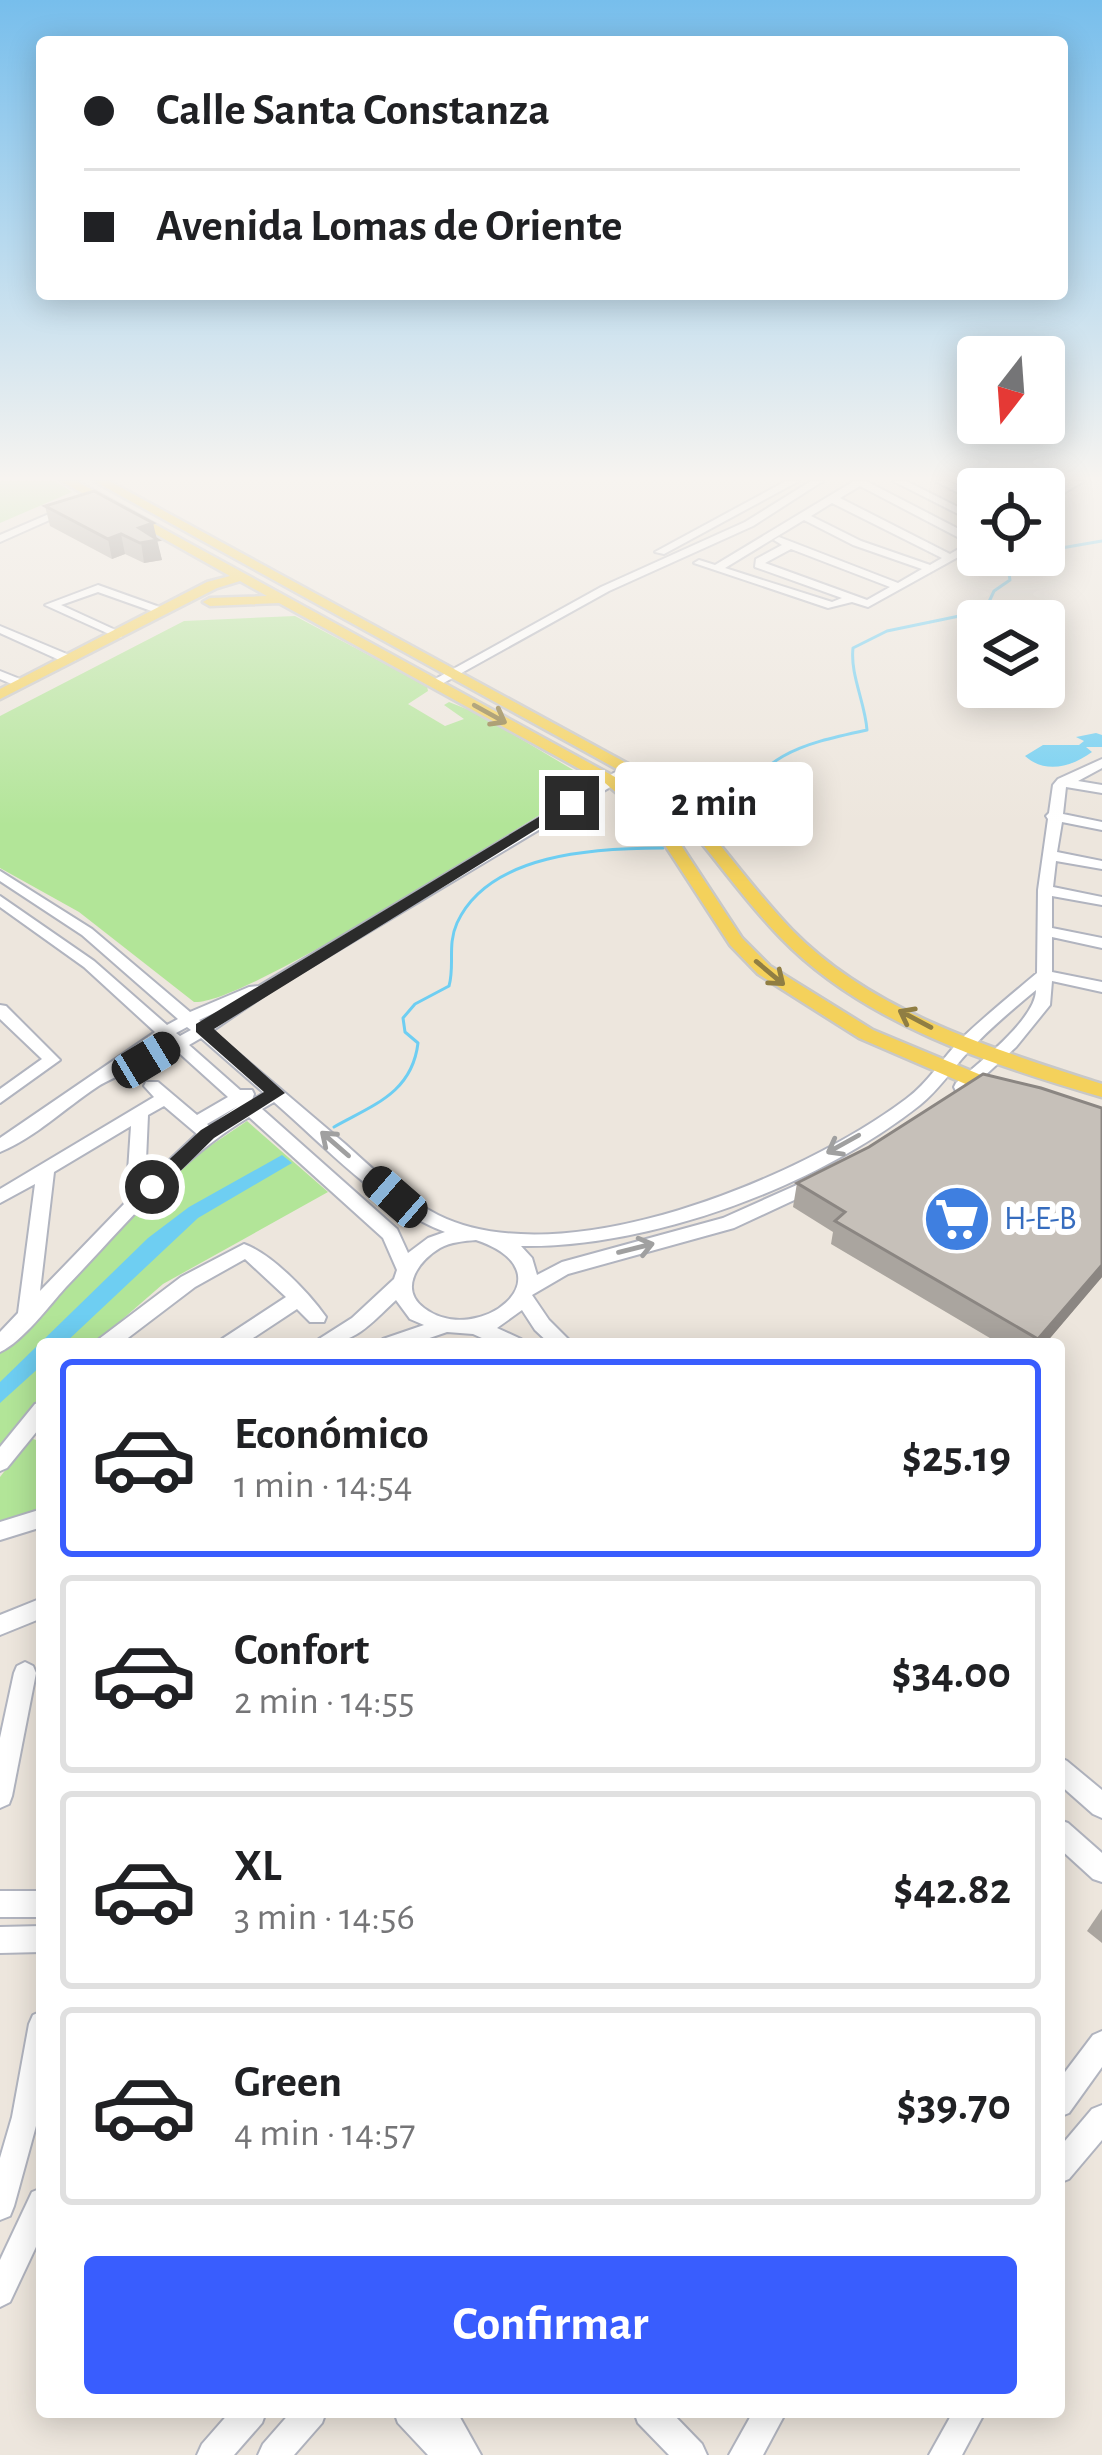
<!DOCTYPE html>
<html lang="es">
<meta charset="utf-8">
<style>
:root{--surface:#fff;--page:#f2f2f2;--text:#202124;--muted:#757577;--line:#e0e0e0;--accent:#395dfe}
body{margin:0;font-family:"Alegreya Sans",sans-serif;background:var(--page);color:var(--text);height:100vh;display:flex;flex-direction:column;font-size:45px;white-space:nowrap}
*{box-sizing:border-box;margin:0}
p{font-size:39px;color:var(--muted)}
.icon{flex:none;width:66px;height:66px;fill:none;stroke:currentColor;stroke-width:2;stroke-linecap:round;stroke-linejoin:round}
.map{position:relative;flex:1;overflow:hidden}
.drawer{position:absolute;left:36px;top:1338px;width:1029px;height:1080px;display:flex;flex-direction:column;background:var(--surface);border-radius:12px;box-shadow:0 6px 30px #0003}
.drawer>*{flex:none}
.top-card{position:absolute;left:36px;top:36px;width:1032px;height:264px;border-radius:12px;box-shadow:0 6px 30px #0003;display:grid;align-content:center;height:264px;padding:0 48px;background:var(--surface)}
.needle{width:78px;rotate:197deg}
.tools{position:absolute;left:957px;top:336px;display:grid;gap:24px}
.tools a{display:grid;place-items:center;width:108px;height:108px;border-radius:12px;background:var(--surface);box-shadow:0 6px 30px #0003;font-size:60px}
.end{position:absolute;width:54px;height:54px;margin:-27px;border:15px solid #2b2b2b;background:#fff;box-shadow:0 0 0 6px #fff}
.from{border-radius:50%}
.bubble{position:absolute;height:84px;border-radius:12px;background:var(--surface);box-shadow:0 6px 30px #0003;font-size:39px;font-weight:700;line-height:84px;text-align:center}
.car{position:absolute;width:36px;height:72px;margin:-36px -18px;border-radius:15px;box-shadow:0 0 9px 3px #0007;background:linear-gradient(#222 24%,#8ab4d8 0 40%,#222 0 76%,#8ab4d8 0 86%,#222 0)}
.top-card b{display:flex;align-items:center;gap:42px;height:114px;font-size:45px}
.top-card b+b{border-top:3px solid var(--line)}
.top-card i{width:30px;height:30px;background:var(--text)}
ul{padding:21px 0 0;list-style:none}
li{display:flex;align-items:center;gap:36px;height:198px;margin:0 24px 18px;padding:0 24px;border:6px solid var(--line);border-radius:12px}
li div{flex:1}
li b{display:block;font-size:45px}
li em{font-style:normal;font-weight:700}
li.on{border-color:var(--accent)}
li>.icon{width:108px;height:108px;stroke-width:1.5}
.primary-button{display:flex;gap:24px;margin-top:auto;padding:24px 48px}
.primary-button a{flex:1;height:138px;border-radius:12px;background:var(--accent);color:#fff;font-size:48px;font-weight:700;line-height:138px;text-align:center}
.map>svg:first-child{display:block}
.green{fill:#b2e598}
.water{fill:#6ecef2}
.lines{fill:none;stroke-linecap:round;stroke-linejoin:round}
.stream{stroke:#6ecef2;stroke-width:3}
.minor-casing{stroke:#b1b4bf;stroke-width:4}
.major-casing{stroke:#c8c8c8;stroke-width:5}
.minor{fill:#fff;fill-rule:evenodd}
.major{fill:#f4d15b;fill-rule:evenodd}
.wall{fill:#aaa59f}
.shaded-wall{fill:#8b8682}
.building{fill:#c6c0b9;stroke:#8b8682;stroke-width:3}
.oneway{stroke:#907e43}
.oneway2{stroke:#a0a0a0}
.route{fill:#2b2b2b}
.labels{text-anchor:middle;dominant-baseline:central;stroke-width:12;stroke-linejoin:round;paint-order:stroke}
.shop-label{font-size:33px;fill:#366cbe;stroke:#fff;text-anchor:start}
</style>
<div class="map">
<svg width="1102" height="2455" viewBox="0 0 1102 2455">
<rect width="100%" height="100%" fill="#ede6dd"/>
<g class="green">
<polygon points="0,481 55,481 72,492 0,523"/>
<path d="M295,616L427,686L428,691L408,704L445,726L464,719L444,705L449,702L479,714L585,777L564,800C505,835 243,1006 194,1002L79,912L0,868V716L184,621Z"/>
<polygon points="247,1121 328,1192 163,1284 94,1344 42,1344 42,1400 0,1450 0,1349 173,1171"/>
<polygon points="30,1438 42,1442 42,1513 0,1528 0,1477"/>
</g>
<g class="water">
<path d="M1096,733L1102,735V747H1086L1092,752C1073,766 1046,775 1025,756L1043,745H1079L1084,741L1076,737Z"/>
<polygon points="282,1155 292,1163 198,1218 64,1344 42,1344 42,1365 0,1403 0,1382 148,1238 189,1207"/>
</g>
<g class="lines">
<g class="stream">
<polyline points="1044,551 1102,541"/>
<path d="M716,828L729,823C758,754 798,745 867,730C865,702 850,675 853,648L887,631L969,614L988,604L994,591L1010,580L1007,561L1021,555"/>
<polyline points="686,839 693,836"/>
<path d="M334,1127C373,1105 412,1093 418,1043L405,1032L403,1018L415,1004L449,986C455,965 447,945 457,923C489,853 596,848 663,848"/>
</g>
<defs>
<g id="minor">
<polygon points="786,481 799,481 664,554 655,552"/>
<polygon points="811,481 823,481 753,526 609,591 438,686 428,683 601,587 745,522"/>
<path d="M854,481H866L978,539V546L868,607L852,602L828,608L694,563L699,560L715,565ZM860,486L969,543L950,554L840,498ZM832,503L942,558L930,565L861,541L811,516ZM804,520L853,545L922,569L898,583L779,537L774,540L782,545L756,559L755,567L842,598L832,602L725,568ZM791,549L890,587L867,600L765,563Z"/>
<polygon points="893,481 906,481 978,517 978,524"/>
<polygon points="935,481 948,481 978,496 978,503"/>
<polygon points="995,481 1008,481 1021,489 1008,489"/>
<polygon points="1029,481 1084,481 1044,505 1044,498 1062,487"/>
<polygon points="63,508 72,510 0,542 0,535"/>
<polygon points="98,585 168,610 170,612 160,614 98,592 61,605 122,633 122,637 118,638 45,605"/>
<polygon points="0,626 74,657 76,660 66,663 0,633"/>
<polygon points="0,671 25,681 27,684 21,688 0,679"/>
<path d="M1102,759V768L1078,781L1102,785V793L1066,787L1063,814L1102,822V830L1062,822L1057,852L1102,861V869L1056,861L1053,887L1102,897V905L1052,896V928L1102,938V948L1052,937V972L1102,982V992L1052,981L1050,1005L1016,1047L968,1091H956L954,1087L956,1083C978,1063 1036,1019 1036,990C1013,1009 989,1029 969,1051C952,1069 939,1090 920,1105C818,1186 651,1248 521,1246L532,1258L537,1275L562,1262L723,1218L808,1180H820L823,1184L820,1188L734,1228L568,1274L532,1295L549,1320L573,1344H550L535,1330L522,1310L497,1328L521,1339L524,1344H495L473,1334L447,1332L412,1344H380L383,1339L424,1325L410,1319L396,1300C368,1326 356,1344 316,1344L319,1339L352,1318L394,1279L397,1270L383,1238L249,1117C177,1160 124,1227 66,1287C48,1307 23,1341 0,1352V1332L18,1313L35,1184L0,1203V1189L154,1097L144,1086L146,1082H158L197,1115L228,1097L177,1051C153,1063 117,1074 97,1087C65,1108 36,1137 0,1152V1138L155,1032L84,967L0,907V896L94,961L167,1025L178,1019L82,935L0,881V871L92,929L190,1012L249,987L259,986L627,765H637V771L275,988L212,1031C257,1069 300,1106 344,1143C373,1169 402,1197 438,1215C563,1277 801,1178 906,1099C928,1083 942,1059 961,1039C985,1016 1011,995 1037,973L1038,890L1048,819L1046,816L1049,813L1053,785L1058,779ZM236,1003L203,1023L199,1020ZM187,1027L191,1030L180,1036L176,1033ZM201,1038L264,1093L252,1100L254,1094L252,1090H240L189,1045ZM165,1040L167,1043L141,1056ZM274,1102C325,1146 381,1208 445,1232L428,1238L408,1253L397,1229L262,1109ZM164,1106L197,1134L145,1183L148,1115ZM238,1106L209,1126L207,1124ZM131,1126L126,1202L40,1291L54,1172ZM476,1240C574,1273 478,1349 424,1308C398,1289 419,1260 440,1248C451,1242 464,1241 476,1240Z"/>
<polygon points="0,1005 6,1006 60,1060 0,1103 0,1089 42,1059 0,1019"/>
<path d="M244,1244C272,1254 309,1293 326,1317L324,1322H310L297,1309L244,1344H219L222,1339L286,1297L245,1259L195,1287L120,1344H96L99,1339L181,1277Z"/>
<polygon points="42,1402 42,1425 7,1468 0,1471 0,1447 35,1404"/>
<polygon points="42,1509 42,1527 0,1540 0,1522"/>
<polygon points="42,1598 42,1618 0,1635 0,1615"/>
<polygon points="25,1662 33,1666 36,1673 12,1796 9,1804 0,1808 0,1738 14,1673 17,1666"/>
<polygon points="1059,1757 1067,1761 1102,1790 1102,1818 1093,1814 1059,1784"/>
<polygon points="1059,1820 1068,1823 1102,1853 1102,1882 1093,1879 1059,1848"/>
<rect x="0" y="1891" width="42" height="26"/>
<polygon points="42,1926 42,1952 0,1953 0,1927"/>
<polygon points="42,2011 42,2104 14,2206 10,2216 0,2220 0,2158 12,2117 29,2024 33,2015"/>
<polygon points="1102,2031 1102,2067 1069,2113 1059,2117 1059,2080 1093,2035"/>
<polygon points="1102,2105 1102,2140 1069,2179 1059,2183 1059,2148 1092,2109"/>
<polygon points="42,2188 42,2234 10,2302 0,2307 0,2260 32,2192"/>
<polygon points="230,2412 266,2412 262,2423 234,2455 197,2455 202,2444"/>
<polygon points="291,2412 326,2412 322,2423 294,2455 258,2455 263,2444"/>
<polygon points="394,2412 457,2412 481,2455 428,2455 398,2423"/>
<polygon points="634,2412 671,2412 702,2444 707,2455 669,2455 638,2423"/>
<polygon points="753,2412 786,2412 763,2455 729,2455"/>
<polygon points="953,2412 985,2412 962,2455 929,2455"/>
</g>
<g id="major">
<polygon points="61,481 76,481 615,777 660,813 742,938 770,966 873,1030 1005,1085 1008,1090 1005,1095 991,1095 859,1038 758,974 730,945 648,819 605,783 279,603 210,606 203,602 210,598 267,596 240,581 217,588 0,699 0,689 207,582 230,576"/>
<path d="M94,481H109L665,784C712,829 747,883 792,930C873,1013 994,1049 1102,1084V1097C991,1065 863,1023 781,938C736,892 701,836 655,790Z"/>
</g>
</defs>
<use href="#minor" class="minor-casing"/>
<use href="#major" class="major-casing"/>
<use href="#minor" class="minor"/>
<use href="#major" class="major"/>
</g>
<g class="wall">
<polygon points="45,506 156,539 162,560 144,563 125,554 112,559 50,526"/>
<polygon points="797,1183 1102,1277 1045,1344 1000,1344 831,1244 833,1232 793,1207"/>
<polygon points="1102,1909 1102,1943 1087,1931"/>
</g>
<g class="shaded-wall">
<polygon points="153,523 162,560 144,563 139,528"/>
<polygon points="121,534 125,554 112,559 108,539"/>
<polygon points="1102,1265 1102,1277 1045,1344 1036,1344 1038,1339"/>
</g>
<g class="building">
<polygon points="94,491 153,523 139,528 158,540 140,543 121,534 108,539 45,506"/>
<polygon points="983,1074 1041,1088 1102,1108 1102,1265 1038,1339 835,1221 845,1212 797,1183 869,1147"/>
</g>
<defs><path id="oneway-shaft" d="M-6 0H5M1.5-3L5.5 0L1.5 3" fill="none" stroke-width="1.6" stroke-linecap="round" stroke-linejoin="round" transform="scale(3)"/></defs>
<g class="oneway">
<use href="#oneway-shaft" transform="translate(490 714) rotate(29)"/>
<use href="#oneway-shaft" transform="translate(770 973) rotate(40)"/>
<use href="#oneway-shaft" transform="translate(915 1019) rotate(-152)"/>
</g>
<g class="oneway2">
<use href="#oneway-shaft" transform="translate(335 1144) rotate(-139)"/>
<use href="#oneway-shaft" transform="translate(843 1144) rotate(151)"/>
<use href="#oneway-shaft" transform="translate(636 1248) rotate(-14)"/>
</g>
<linearGradient id="sky" x2="0" y2="1"><stop stop-color="#77beec"/><stop offset="0.58" stop-color="#f7f4f0"/><stop offset="1" stop-color="#f7f4f0" stop-opacity="0"/></linearGradient>
<rect width="1102" height="825" fill="url(#sky)"/>
<polygon class="route" points="567,800 579,803 214,1029 285,1093 214,1138 159,1192 145,1192 145,1182 201,1130 264,1092 196,1032 196,1024"/>
<defs>
<symbol id="supermarket-disc" viewBox="-11 -11 22 22"><circle r="9.5" fill="#3f7fe0" stroke="#fff"/><path d="M-6-5.5h2.5l.6 2H6L4.5 2H-2.5L-4.4-4H-6ZM-1.5 3.2a1.3 1.3 0 1 0 .1 0ZM3 3.2a1.3 1.3 0 1 0 .1 0Z" fill="#fff"/></symbol>
</defs>
<g fill-rule="evenodd">
<use href="#supermarket-disc" x="919" y="1181" width="76" height="76"/>
</g>
<g class="labels">
<g class="shop-label">
<text x="1004" y="1219">H-E-B</text>
</g>
</g>
</svg>
<div class="tools">
<a><svg class="needle" viewBox="-14 -14 28 28"><path d="M0-13l5 13h-10z" fill="#e53935"/><path d="M0 13l5-13h-10z" fill="#757577"/></svg></a>
<a><svg class="icon" aria-label="locate" viewBox="0 0 24 24"><circle cx="12" cy="12" r="6"/><path d="M12 2v4M12 18v4M2 12h4M18 12h4"/></svg></a>
<a><svg class="icon" aria-label="layers" viewBox="0 0 24 24"><path d="M12 4l9 5-9 5-9-5zM3 14l9 5 9-5"/></svg></a>
</div>
<i class="end from" style="left:152px;top:1187px"></i>
<i class="end" style="left:572px;top:803px"></i>
<div class="bubble" style="left:615px;top:762px;width:198px">2 min</div>
<i class="car" style="left:146px;top:1060px;rotate:59deg"></i>
<i class="car" style="left:395px;top:1197px;rotate:311deg"></i>
<div class="top-card">
<b><i class="from"></i>Calle Santa Constanza</b>
<b><i></i>Avenida Lomas de Oriente</b>
</div>
<section class="drawer">
<ul>
<li class="on"><svg class="icon" aria-label="car" viewBox="0 0 24 24"><path d="M5 17H2v-5l4-1 3-4h7l3 4 3 1v5h-3M9 17h6M6 11h13"/><circle cx="7" cy="17" r="2"/><circle cx="17" cy="17" r="2"/></svg><div><b>Económico</b><p>1 min · 14:54</p></div><em>$25.19</em></li>
<li><svg class="icon" aria-label="car" viewBox="0 0 24 24"><path d="M5 17H2v-5l4-1 3-4h7l3 4 3 1v5h-3M9 17h6M6 11h13"/><circle cx="7" cy="17" r="2"/><circle cx="17" cy="17" r="2"/></svg><div><b>Confort</b><p>2 min · 14:55</p></div><em>$34.00</em></li>
<li><svg class="icon" aria-label="car" viewBox="0 0 24 24"><path d="M5 17H2v-5l4-1 3-4h7l3 4 3 1v5h-3M9 17h6M6 11h13"/><circle cx="7" cy="17" r="2"/><circle cx="17" cy="17" r="2"/></svg><div><b>XL</b><p>3 min · 14:56</p></div><em>$42.82</em></li>
<li><svg class="icon" aria-label="car" viewBox="0 0 24 24"><path d="M5 17H2v-5l4-1 3-4h7l3 4 3 1v5h-3M9 17h6M6 11h13"/><circle cx="7" cy="17" r="2"/><circle cx="17" cy="17" r="2"/></svg><div><b>Green</b><p>4 min · 14:57</p></div><em>$39.70</em></li>
</ul>
<div class="primary-button"><a>Confirmar</a></div>
</section>
</div>
